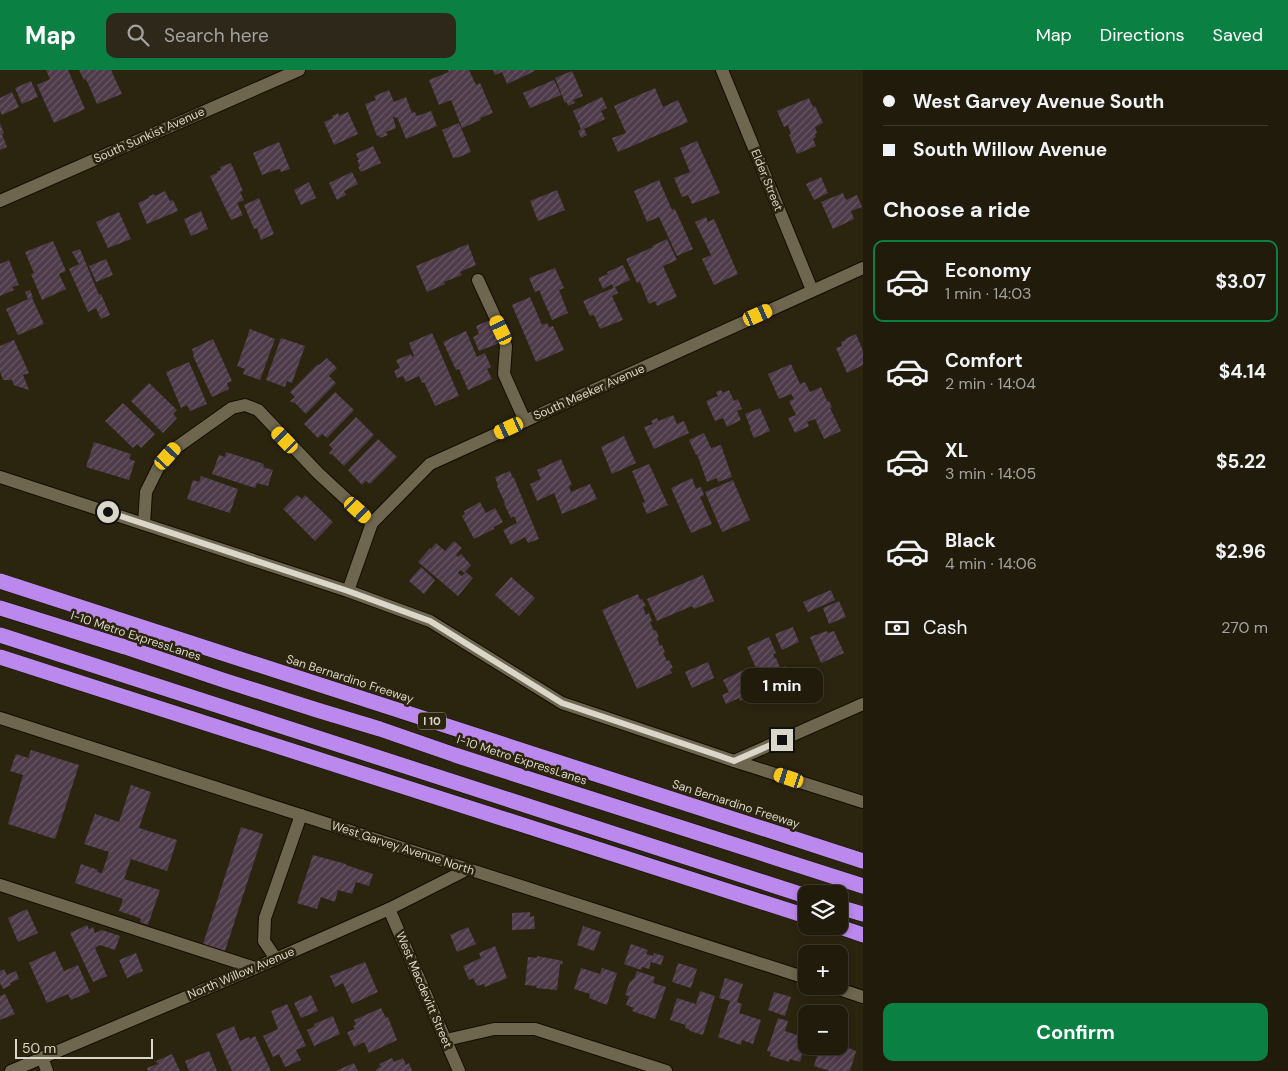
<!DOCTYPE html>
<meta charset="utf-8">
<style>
:root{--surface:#201b0b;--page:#2d2819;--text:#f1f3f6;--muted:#a2a19d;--line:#3d392c;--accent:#0b8043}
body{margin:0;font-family:"DM Sans",sans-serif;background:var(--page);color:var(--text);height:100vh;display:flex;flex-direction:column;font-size:19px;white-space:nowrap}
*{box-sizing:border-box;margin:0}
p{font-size:16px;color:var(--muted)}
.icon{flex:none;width:28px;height:28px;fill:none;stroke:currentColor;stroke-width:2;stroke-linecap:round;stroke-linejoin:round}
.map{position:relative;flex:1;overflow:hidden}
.sheet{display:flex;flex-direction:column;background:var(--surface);width:425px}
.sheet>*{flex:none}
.top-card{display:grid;align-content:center;height:110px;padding:0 20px;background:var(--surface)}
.buttons{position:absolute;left:798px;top:815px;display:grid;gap:10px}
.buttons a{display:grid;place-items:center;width:50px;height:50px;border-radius:10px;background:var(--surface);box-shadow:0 2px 8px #0003,0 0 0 1px var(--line);font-size:25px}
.scale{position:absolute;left:15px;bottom:12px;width:138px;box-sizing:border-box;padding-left:5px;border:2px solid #dad6c9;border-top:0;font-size:14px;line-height:18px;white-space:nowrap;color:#dad6c9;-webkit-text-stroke:4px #2b240f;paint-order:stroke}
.end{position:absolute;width:22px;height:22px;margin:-11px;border:6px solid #dad6c9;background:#111;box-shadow:0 0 0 2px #111}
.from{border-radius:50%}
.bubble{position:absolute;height:35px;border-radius:10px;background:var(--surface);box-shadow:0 2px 8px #0003,0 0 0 1px var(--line);font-size:16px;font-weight:700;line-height:35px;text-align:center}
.car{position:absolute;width:15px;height:30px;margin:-15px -8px;border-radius:6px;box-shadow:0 0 4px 1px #0007;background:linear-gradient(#f5c518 24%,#345 0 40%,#f5c518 0 76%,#345 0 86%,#f5c518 0)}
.top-card b{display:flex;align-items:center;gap:18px;height:48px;font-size:19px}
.top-card b+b{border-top:1px solid var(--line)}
.top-card i{width:12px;height:12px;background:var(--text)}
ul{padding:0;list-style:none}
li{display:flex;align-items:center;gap:15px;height:82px;margin:0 10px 8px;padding:0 10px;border:2px solid transparent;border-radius:10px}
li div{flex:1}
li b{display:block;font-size:19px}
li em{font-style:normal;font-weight:700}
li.current{border-color:var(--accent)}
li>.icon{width:45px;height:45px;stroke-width:1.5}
h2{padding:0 20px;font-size:22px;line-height:60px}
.pay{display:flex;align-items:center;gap:12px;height:55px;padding:0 20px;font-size:19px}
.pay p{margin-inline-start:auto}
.primary-button{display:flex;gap:10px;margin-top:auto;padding:10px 20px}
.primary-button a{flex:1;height:58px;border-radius:10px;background:var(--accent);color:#fff;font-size:20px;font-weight:700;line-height:58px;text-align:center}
header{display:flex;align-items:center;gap:30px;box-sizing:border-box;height:70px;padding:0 25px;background:var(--accent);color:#fff}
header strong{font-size:24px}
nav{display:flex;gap:28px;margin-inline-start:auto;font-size:18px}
.search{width:350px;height:45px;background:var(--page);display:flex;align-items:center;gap:12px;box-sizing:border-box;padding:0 18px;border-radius:10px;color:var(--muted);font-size:19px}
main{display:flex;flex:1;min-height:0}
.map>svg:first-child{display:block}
.building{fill:url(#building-hatch)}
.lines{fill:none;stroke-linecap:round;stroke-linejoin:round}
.minor-casing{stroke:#130d00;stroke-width:14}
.highway-casing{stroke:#130d00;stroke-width:16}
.minor{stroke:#6e664f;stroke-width:12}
.highway{stroke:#bb88ed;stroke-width:15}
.route{stroke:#dad6c9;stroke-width:6}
.labels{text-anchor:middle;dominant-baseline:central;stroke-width:5;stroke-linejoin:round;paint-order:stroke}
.shield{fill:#2b240f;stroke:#a6a191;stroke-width:1}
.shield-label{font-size:11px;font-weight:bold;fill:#dad6c9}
.street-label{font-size:12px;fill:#dad6c9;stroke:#2b240f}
</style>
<header>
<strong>Map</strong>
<div class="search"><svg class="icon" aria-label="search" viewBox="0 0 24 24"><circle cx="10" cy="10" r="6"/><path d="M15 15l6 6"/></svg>Search here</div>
<nav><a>Map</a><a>Directions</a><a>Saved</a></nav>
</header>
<main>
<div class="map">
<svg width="863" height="1001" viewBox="0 0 863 1001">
<defs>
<pattern id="building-hatch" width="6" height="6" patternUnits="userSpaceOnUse" patternTransform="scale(1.25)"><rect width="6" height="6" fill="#4e3b4a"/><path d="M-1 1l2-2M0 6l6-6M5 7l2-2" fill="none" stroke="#675763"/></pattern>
</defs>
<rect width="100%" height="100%" fill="#2b240f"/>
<g class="building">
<polygon points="46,0 68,0 85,39 54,53 37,15 50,9"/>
<polygon points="79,0 111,0 122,24 97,34 86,9 84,10"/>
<polygon points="448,0 469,0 476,15 480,13 493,43 480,48 481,50 462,58 451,30 439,35 429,10 449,2"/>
<polygon points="493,0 534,0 535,1 507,14 502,2 495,5"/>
<polygon points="572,1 583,26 573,30 575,33 568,36 567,32 565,33 555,8"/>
<polygon points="554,10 561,25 530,38 523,23"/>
<polygon points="31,11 38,27 22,34 15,18"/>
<polygon points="655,18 663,37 678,30 688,52 618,82 612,68 626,63 614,36"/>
<polygon points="389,20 394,32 406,27 412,43 415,42 417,46 431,41 437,56 406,69 397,47 395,48 394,46 393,47 396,58 386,62 388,65 380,68 379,65 377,66 365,34 376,30 374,26"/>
<polygon points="12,22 19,37 2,45 0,41 0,28"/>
<polygon points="602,27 607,38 601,41 605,49 584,59 587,65 581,68 578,61 581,59 573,41"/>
<polygon points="809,28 813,37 815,36 823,53 815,57 817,63 815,64 816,67 813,69 816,76 797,84 789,65 791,64 788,55 784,57 777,41"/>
<polygon points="348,42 358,64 334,75 324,52 333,48 332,46 338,43 339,46"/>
<polygon points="0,53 4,63 2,64 7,77 0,80"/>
<polygon points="459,53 471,82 457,88 456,87 453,88 442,60"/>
<polygon points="697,71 720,123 692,134 688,125 682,127 674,108 690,102 680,78"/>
<polygon points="279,72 290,99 281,102 280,99 278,100 278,99 262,105 253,83"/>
<polygon points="373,76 381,93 361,102 358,97 360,96 357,90 359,90 356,84"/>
<polygon points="231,93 243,121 240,122 244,130 237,133 243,145 231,150 210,106 217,103 217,101 221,100 220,97"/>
<polygon points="352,102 358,114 344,121 346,125 337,130 329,113"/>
<polygon points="821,107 828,123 814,130 806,114"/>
<polygon points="659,110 672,140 675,139 693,179 677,186 659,147 647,152 634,121"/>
<polygon points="309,112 316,128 301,135 294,120"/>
<polygon points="557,120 565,140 538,151 530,131"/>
<polygon points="165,121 170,131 173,130 178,141 147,154 138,133 149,128 148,127 154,124 155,126"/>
<polygon points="843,123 846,130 857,125 862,137 851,141 854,149 833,159 821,132"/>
<polygon points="259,128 274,164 261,170 257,158 254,159 244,135"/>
<polygon points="201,141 208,159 191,166 184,149"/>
<polygon points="119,142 131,169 108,178 96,152"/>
<polygon points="706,147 708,152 714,149 738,204 714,215 702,189 711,185 695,152"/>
<polygon points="667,169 677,190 663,196 677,227 657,236 655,231 649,234 640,212 637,213 626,189 653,177 652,176"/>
<polygon points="53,171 66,201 59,204 66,219 42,230 31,204 34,203 25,182"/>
<polygon points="468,174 476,195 460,202 462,205 444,212 445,214 427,222 416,196"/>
<polygon points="80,179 99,225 101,224 110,245 101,249 96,238 88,242 69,199 79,194 72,182"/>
<polygon points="106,189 113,205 96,212 89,196"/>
<polygon points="9,190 19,215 12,217 14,220 0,226 0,194"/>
<polygon points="623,195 630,210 615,217 618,223 612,226 623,250 600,259 594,245 590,246 583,231 613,218 612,214 603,219 598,208 608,204 607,202"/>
<polygon points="555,198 564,218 559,220 568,243 552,250 539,220 535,222 529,208"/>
<polygon points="30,220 33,227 32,228 44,254 18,265 6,239 28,229 25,222"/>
<polygon points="530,227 542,255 547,253 549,257 553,256 564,280 536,292 512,235"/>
<polygon points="490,250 500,273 479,281 473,267 479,264 476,256"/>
<polygon points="250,259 275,269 260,310 243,304 245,299 237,296"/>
<polygon points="466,261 477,287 485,283 491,297 487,299 492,309 468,320 459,299 456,300 443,272"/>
<polygon points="432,263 459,326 435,336 424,312 422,313 419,306 406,312 403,306 397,308 394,301 400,298 396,290 411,284 412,287 414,286 409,273"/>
<polygon points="856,264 863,281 863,295 847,303 836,278 842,276 841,272 846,270 845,269"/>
<polygon points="281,268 305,276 292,313 287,311 285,317 266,310"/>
<polygon points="213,269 232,311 227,313 229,319 212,327 193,286 194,285 192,279"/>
<polygon points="14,270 29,303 23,305 29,320 14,315 12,310 3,310 0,302 0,276"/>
<polygon points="327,288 337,298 329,306 336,313 306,344 294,332 293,333 290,331 295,327 290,322 318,294 319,295"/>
<polygon points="189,292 207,334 190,341 187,335 181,338 166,302"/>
<polygon points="791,294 800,314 805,312 810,322 821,317 827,331 829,331 832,337 830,338 841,361 824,369 815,349 807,352 809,356 795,363 788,348 796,345 789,331 794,329 791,324 779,329 768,304"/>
<polygon points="149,313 177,340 173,344 177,348 163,363 131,331"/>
<polygon points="721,320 723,323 729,320 734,331 738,329 742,339 737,341 741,350 727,357 723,348 715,351 706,331 718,326 716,322"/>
<polygon points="335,322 354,340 327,368 322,364 318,368 304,354"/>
<polygon points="123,333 155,364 141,378 137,374 133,378 105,351"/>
<polygon points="760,338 770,361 754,368 750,359 751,359 745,344"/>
<polygon points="673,345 677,354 684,351 689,363 654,379 644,357 653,354 651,351 657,348 659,351"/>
<polygon points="356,347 374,365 344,396 332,384 331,385 329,383 333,379 329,375"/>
<polygon points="704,363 711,378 721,375 732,407 718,412 717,408 707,412 697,384 696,385 689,370"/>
<polygon points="624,366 636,393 612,404 601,377"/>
<polygon points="378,369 397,387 370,414 366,411 362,415 348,400"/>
<polygon points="94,372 131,384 129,389 135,391 129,410 86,397"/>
<polygon points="226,382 264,394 263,397 273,400 268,416 257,413 255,418 212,404 219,385 225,387"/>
<polygon points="561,389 572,415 569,416 571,422 590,414 597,429 562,444 554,423 537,431 530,414 541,409 537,400"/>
<polygon points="649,394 668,435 647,444 642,433 645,432 632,401"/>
<polygon points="510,401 513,408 514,408 539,469 528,473 525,467 511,475 503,460 517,453 514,446 511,448 504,434 505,433 497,416 498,415 495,407"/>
<polygon points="201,406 238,419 230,443 187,429 193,410 199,412"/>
<polygon points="692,408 696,419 701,417 704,425 700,427 712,454 691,463 671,418"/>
<polygon points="733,410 750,450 722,462 705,422"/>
<polygon points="297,425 302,429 305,425 333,452 315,471 283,439"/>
<polygon points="480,432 486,443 495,438 503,452 494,457 494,459 474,469 462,446 465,444 464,441"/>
<polygon points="454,471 462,478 456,485 458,487 461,484 471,495 464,503 460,500 458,503 462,506 466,502 473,508 458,526 418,492 430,478 431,479 436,473 445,481"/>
<polygon points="421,497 435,510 424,524 409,511"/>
<polygon points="703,505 714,531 694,539 692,536 657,551 647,529"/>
<polygon points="511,507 535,528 519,546 495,525"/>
<polygon points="831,520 835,530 808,542 803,532"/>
<polygon points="638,524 640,530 642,529 646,536 643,537 646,545 649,543 652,551 650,552 654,561 656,560 659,567 657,568 660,576 662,575 665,582 663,583 667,591 669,590 673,598 670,599 672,603 637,619 602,540"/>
<polygon points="839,531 846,547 829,554 823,538"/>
<polygon points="793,557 799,572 782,580 775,564"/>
<polygon points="827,561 828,563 834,561 844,583 821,593 810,567"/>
<polygon points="769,567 776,583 773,584 775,589 776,588 781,600 784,599 783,597 786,596 787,598 788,597 792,605 779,611 781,614 775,616 773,613 764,617 747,577"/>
<polygon points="708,592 714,608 692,618 685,602"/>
<polygon points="744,600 753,622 745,626 746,628 740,631 739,628 726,634 722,625 729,622 723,610"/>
<polygon points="31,680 79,695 55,769 8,754 23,705 10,701 16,684 28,688"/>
<polygon points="131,715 151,722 139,758 177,770 167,801 131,789 124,809 160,820 148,855 140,852 141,849 137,847 119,841 123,829 75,813 81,794 98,800 97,802 102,803 109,782 84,774 95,744 119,752"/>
<polygon points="241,757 263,764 225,881 203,874"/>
<polygon points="313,785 346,794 346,795 373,804 369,816 356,812 352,824 338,820 335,832 321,827 317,839 297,833"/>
<polygon points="27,839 38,863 18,872 8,848"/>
<polygon points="530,842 530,847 534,846 535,859 512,860 512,843"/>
<polygon points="87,855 89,859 93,857 95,863 102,860 120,866 115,880 100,875 95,878 107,906 93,912 70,863"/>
<polygon points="583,856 601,862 594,881 577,875"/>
<polygon points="468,857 476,874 457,882 450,865"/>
<polygon points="631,874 648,880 646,884 653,886 654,883 664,886 661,895 651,892 649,899 642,897 641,900 624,894"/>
<polygon points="495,876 507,908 485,917 484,914 477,916 473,908 469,910 463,896 481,888 479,883"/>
<polygon points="55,881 64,901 78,895 90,922 71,930 68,924 47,933 29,893"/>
<polygon points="136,883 143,901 127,908 119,890"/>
<polygon points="537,886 563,891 562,894 560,894 557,920 536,918 537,916 525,915 528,887 537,888"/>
<polygon points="365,892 378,922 352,934 343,913 335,917 330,906"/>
<polygon points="678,893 697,899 691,918 672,912"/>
<polygon points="581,898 600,904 602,898 617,903 607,935 589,928 590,924 574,919"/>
<polygon points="4,899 7,905 16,901 19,909 10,913 11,915 3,919 0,913 0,901"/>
<polygon points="637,901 655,907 653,913 666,917 655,949 632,941 634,938 626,935 629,926 625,925 630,911 631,912 632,909 634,909"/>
<polygon points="725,908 743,914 737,932 742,934 739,943 761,950 753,974 742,970 741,975 718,967 730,931 719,928"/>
<polygon points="700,921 715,926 703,965 690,961 690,960 685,958 686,955 670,950 677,928 696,934"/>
<polygon points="774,922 791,927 785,946 768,940"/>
<polygon points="5,924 15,944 0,950 0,926"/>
<polygon points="311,925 318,941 301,948 294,933"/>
<polygon points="287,934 306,976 296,980 301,990 285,997 279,984 273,987 263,966 278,959 271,941"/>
<polygon points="822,935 839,940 838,944 819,944"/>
<polygon points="381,938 386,948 388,947 397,970 369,983 364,972 354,977 347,962 355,959 353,956 356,954 354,950"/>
<polygon points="333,946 340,964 314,976 307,960 315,956 314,954"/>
<polygon points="778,948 788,951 785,961 806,968 806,972 800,992 790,989 789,992 770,986 771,982 767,981"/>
<polygon points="234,956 240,971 249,967 250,969 255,966 271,1001 232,1001 216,964"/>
<polygon points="839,967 846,969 844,976 856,981 850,1001 830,1001 814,996 820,976 839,976"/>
<polygon points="209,981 217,1001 189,1001 185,991"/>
<polygon points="172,984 180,1001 148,1001 147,998 158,994 156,991"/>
<polygon points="392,988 394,992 403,988 406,995 409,993 412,1001 377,1001 376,999 381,997 379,994"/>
<polygon points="354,993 358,1001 336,1001"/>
</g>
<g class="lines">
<defs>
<g id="minor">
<polyline points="722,0 812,220"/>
<polyline points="0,131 299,0"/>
<polyline points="478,210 501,260 506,276 504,304 525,351"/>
<polyline points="0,407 348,521 430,551 562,633 734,691 863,732"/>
<polyline points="144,454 146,422 159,396 177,377 232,338 245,335 258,340 318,403 372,453"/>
<polyline points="348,521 372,453 430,394 863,198"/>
<polyline points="0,648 806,908"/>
<polyline points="734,691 863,634"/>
<polyline points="0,815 255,898"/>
<polyline points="389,839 459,1001"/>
<polyline points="276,889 264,871 265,848 301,745"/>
<polyline points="830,916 863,927"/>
<polyline points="446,970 494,959 535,959 666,1001"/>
<polyline points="42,987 47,1001"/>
<polyline points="11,1001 255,898 389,839 468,799"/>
</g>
<g id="highway">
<polyline points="0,511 863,791"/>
<polyline points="0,538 125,577 223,610 317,640 380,659 455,685 863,816"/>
<polyline points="0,565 806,826"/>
<polyline points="0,587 806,846"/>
<polyline points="839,837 863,844"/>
<polyline points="837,856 863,865"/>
</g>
</defs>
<use href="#minor" class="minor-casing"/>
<use href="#highway" class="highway-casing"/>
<use href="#minor" class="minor"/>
<use href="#highway" class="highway"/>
</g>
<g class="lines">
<polyline class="route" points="108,442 348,521 430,551 562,633 717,685 734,691 782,670"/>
</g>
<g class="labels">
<rect class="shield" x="418" y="642.5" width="28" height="17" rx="4"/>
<g class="shield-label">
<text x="432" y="651">I 10</text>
</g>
<g class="street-label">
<text transform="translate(149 65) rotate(-24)">South Sunkist Avenue</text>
<text transform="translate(767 110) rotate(68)">Elder Street</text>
<text transform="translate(589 322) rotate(-24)">South Meeker Avenue</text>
<text transform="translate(136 566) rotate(18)">I-10 Metro ExpressLanes</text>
<text transform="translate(350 609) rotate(18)">San Bernardino Freeway</text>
<text transform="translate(522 690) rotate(18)">I-10 Metro ExpressLanes</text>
<text transform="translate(736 734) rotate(18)">San Bernardino Freeway</text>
<text transform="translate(403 778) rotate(18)">West Garvey Avenue North</text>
<text transform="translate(241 903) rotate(-23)">North Willow Avenue</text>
<text transform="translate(424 920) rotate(67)">West Macdevitt Street</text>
</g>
</g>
</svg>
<div class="buttons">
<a><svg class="icon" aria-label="layers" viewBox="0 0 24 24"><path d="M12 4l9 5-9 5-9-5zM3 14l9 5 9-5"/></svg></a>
<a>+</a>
<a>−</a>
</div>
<div class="scale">50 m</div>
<i class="end from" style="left:108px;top:442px"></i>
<i class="end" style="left:782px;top:670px"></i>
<div class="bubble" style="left:741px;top:598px;width:82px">1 min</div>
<i class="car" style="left:758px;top:245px;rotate:66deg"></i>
<i class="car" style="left:501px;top:260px;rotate:335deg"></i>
<i class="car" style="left:509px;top:358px;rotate:245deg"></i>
<i class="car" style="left:285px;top:370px;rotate:316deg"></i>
<i class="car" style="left:168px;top:386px;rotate:42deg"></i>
<i class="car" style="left:358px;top:440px;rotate:133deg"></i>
<i class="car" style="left:789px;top:708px;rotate:288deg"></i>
</div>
<section class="sheet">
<div class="top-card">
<b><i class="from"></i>West Garvey Avenue South</b>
<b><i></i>South Willow Avenue</b>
</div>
<h2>Choose a ride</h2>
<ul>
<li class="current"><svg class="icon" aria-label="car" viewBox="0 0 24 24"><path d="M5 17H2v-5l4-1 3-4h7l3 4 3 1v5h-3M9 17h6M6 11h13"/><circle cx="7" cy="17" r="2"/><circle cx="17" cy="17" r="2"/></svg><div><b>Economy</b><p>1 min · 14:03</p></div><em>$3.07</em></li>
<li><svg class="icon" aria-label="car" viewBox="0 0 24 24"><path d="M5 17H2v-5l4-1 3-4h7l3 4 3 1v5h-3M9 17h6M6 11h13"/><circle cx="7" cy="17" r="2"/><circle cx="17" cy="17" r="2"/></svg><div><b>Comfort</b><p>2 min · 14:04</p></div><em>$4.14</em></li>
<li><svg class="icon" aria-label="car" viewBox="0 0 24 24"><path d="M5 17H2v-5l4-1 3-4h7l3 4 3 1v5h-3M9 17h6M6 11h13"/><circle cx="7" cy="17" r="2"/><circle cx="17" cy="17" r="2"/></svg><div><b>XL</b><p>3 min · 14:05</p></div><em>$5.22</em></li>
<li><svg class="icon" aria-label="car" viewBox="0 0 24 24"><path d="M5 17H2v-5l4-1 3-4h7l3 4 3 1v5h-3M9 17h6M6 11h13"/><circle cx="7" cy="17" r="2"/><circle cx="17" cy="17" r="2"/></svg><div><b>Black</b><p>4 min · 14:06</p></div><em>$2.96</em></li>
</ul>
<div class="pay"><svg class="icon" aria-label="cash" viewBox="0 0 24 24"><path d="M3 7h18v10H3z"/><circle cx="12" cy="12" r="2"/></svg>Cash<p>270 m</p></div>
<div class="primary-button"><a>Confirm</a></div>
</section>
</main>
